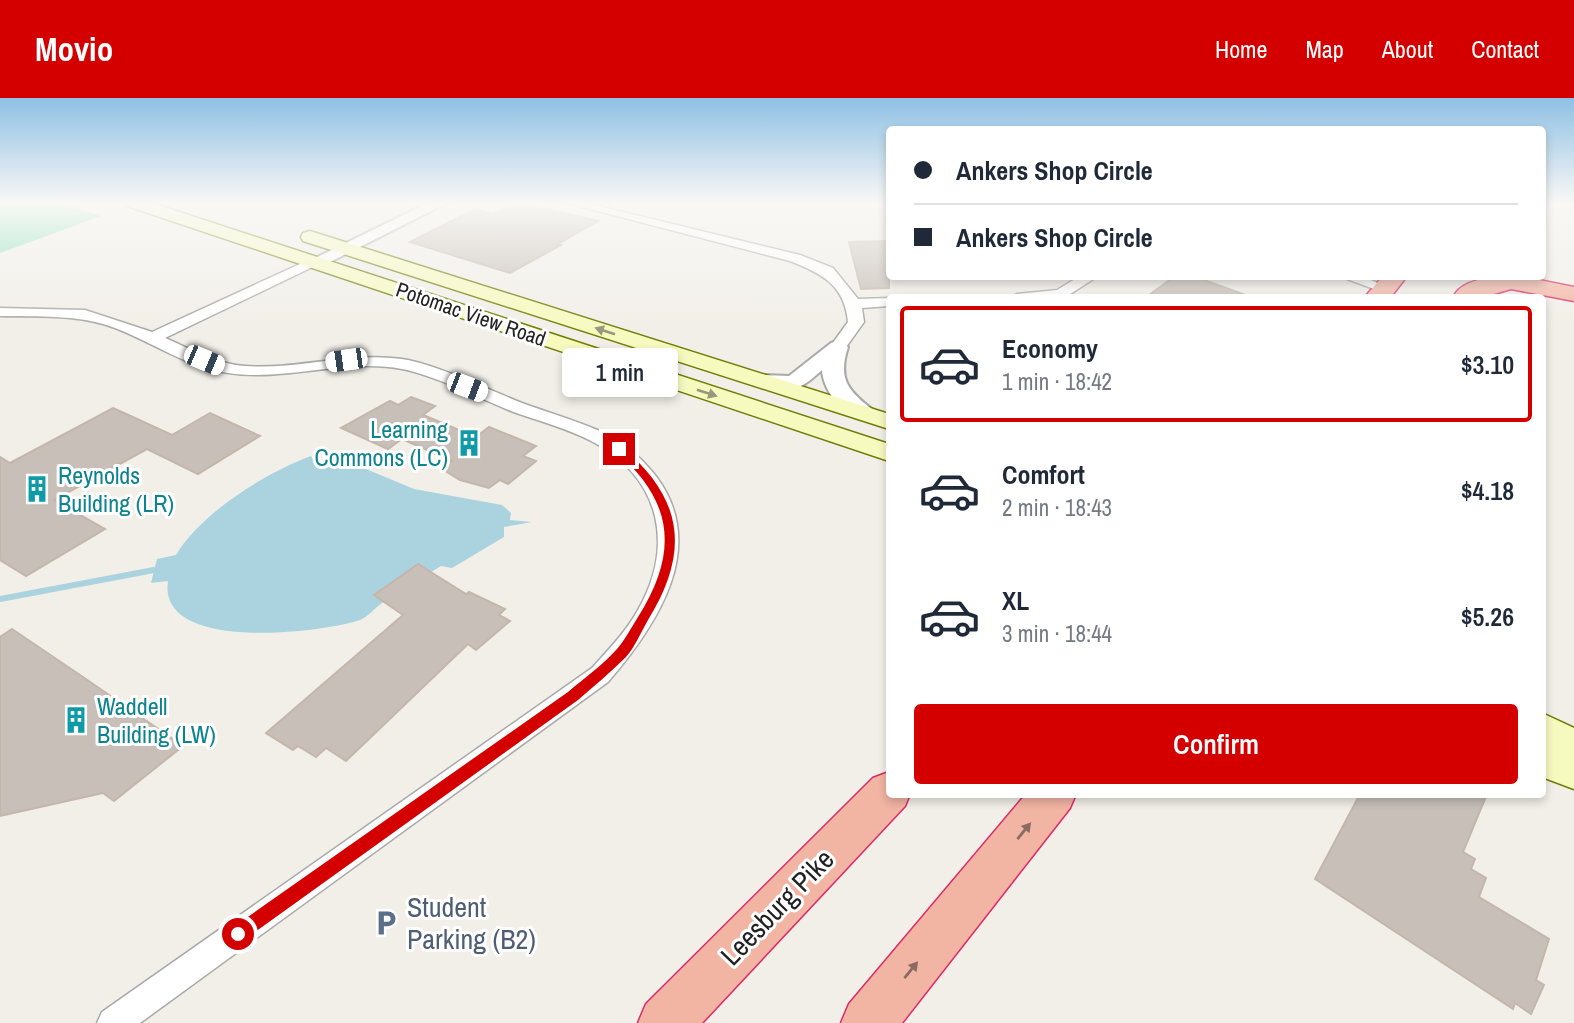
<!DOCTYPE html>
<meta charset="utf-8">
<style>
:root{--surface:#fff;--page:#f2f2f3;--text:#1f2937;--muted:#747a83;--line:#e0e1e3;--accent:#d40000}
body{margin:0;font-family:"Archivo Narrow",sans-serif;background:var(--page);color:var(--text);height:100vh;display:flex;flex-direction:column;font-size:26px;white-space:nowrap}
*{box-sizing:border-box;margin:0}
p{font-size:23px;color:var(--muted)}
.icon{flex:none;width:38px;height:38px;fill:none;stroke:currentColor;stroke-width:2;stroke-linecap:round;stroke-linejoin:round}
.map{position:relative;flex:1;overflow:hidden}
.sheet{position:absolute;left:886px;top:196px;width:660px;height:504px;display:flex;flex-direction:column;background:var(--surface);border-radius:7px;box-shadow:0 4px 10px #0003}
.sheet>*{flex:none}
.guide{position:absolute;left:886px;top:28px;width:660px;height:154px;border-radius:7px;box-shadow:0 4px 10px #0003;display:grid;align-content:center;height:154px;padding:0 28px;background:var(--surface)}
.end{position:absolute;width:32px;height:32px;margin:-16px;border:9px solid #d40000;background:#fff;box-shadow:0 0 0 4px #fff}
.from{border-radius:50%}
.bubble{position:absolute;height:49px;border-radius:7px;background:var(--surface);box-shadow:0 4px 10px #0003;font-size:23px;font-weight:600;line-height:49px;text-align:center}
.car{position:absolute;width:21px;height:42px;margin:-21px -10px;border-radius:9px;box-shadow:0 0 5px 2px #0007;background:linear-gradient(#fff 24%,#345 0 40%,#fff 0 76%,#345 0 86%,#fff 0)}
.guide b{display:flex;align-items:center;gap:24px;height:66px;font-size:26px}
.guide b+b{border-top:2px solid var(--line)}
.guide i{width:18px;height:18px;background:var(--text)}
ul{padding:12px 0 0;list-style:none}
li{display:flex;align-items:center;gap:21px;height:116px;margin:0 14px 10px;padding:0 14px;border:4px solid transparent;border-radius:7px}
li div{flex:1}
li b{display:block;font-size:26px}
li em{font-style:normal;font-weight:600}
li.active{border-color:var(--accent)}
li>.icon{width:63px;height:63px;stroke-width:1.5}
.action{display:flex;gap:14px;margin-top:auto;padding:14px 28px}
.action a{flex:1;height:80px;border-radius:7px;background:var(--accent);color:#fff;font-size:28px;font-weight:600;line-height:80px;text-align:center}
header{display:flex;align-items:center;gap:42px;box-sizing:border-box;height:98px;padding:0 35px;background:var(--accent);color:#fff}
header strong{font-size:33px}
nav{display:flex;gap:38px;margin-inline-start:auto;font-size:24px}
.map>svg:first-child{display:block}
.pitch{fill:#88e0be}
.water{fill:#aad3df}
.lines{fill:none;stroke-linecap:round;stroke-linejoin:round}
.stream{stroke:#aad3df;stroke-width:6}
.building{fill:#c7bfb8;stroke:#c4b6ab;stroke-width:2}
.minor-casing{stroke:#a9a9a9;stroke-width:3}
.tertiary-casing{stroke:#a9a9a9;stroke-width:4}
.secondary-casing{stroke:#707d05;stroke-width:3}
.trunk-casing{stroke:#dc2a67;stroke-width:3}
.minor{fill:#fff;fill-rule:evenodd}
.tertiary{fill:#fff;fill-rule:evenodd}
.secondary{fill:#f7fabf;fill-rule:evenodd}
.trunk{fill:#f2b4a3;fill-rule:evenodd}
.oneway{fill:#979978}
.oneway2{fill:#8a6b62}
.route{fill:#d40000}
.labels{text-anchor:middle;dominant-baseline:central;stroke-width:6;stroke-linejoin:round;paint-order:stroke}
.far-street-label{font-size:21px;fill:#222;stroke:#fff}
.culture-label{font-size:24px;fill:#0d838f;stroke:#fff;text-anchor:start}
.near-service-label{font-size:28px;fill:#4e5e75;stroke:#fff;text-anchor:start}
.near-street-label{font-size:28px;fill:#222;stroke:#fff}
</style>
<header>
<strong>Movio</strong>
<nav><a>Home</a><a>Map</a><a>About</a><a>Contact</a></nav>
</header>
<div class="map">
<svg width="1574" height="925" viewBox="0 0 1574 925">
<rect width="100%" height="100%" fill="#f2efe9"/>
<polygon class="pitch" points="0,104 57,104 101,118 0,155"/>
<path class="water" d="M311,358L316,365L354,366L414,391L502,407L511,415L510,422L532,424L504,429V439L452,470L441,468C422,480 400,491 382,505C375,510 368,519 360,522C322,535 157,555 168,483L151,485L157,461L176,457C201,415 265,375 311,358Z"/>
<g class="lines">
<polyline class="stream" points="0,501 154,472"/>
</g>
<g class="building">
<polygon points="516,104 598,123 558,146 561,147 510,175 410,144 475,111 492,116"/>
<polygon points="889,143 889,190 861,191 849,144"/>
<polygon points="1175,178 1193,178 1246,197 1245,200 1145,200"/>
<polygon points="411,299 435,308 423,317 476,339 489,329 536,348 523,358 536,363 508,386 500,382 489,390 460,382 442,371 452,363 402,341 388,351 341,330 390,303 398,307"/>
<polygon points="113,310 172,337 210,315 260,338 198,376 147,351 54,402 105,431 26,478 0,462 0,359 10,365"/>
<polygon points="418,466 466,496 469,494 505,511 499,517 510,523 476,552 468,546 346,663 326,650 316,659 298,648 293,652 266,635 403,517 374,497"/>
<polygon points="12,531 83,579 183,648 114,703 103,695 0,718 0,539"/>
<polygon points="1360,696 1487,696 1463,754 1475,761 1471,771 1486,780 1479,799 1549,841 1536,882 1544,887 1531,916 1515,905 1513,911 1315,781"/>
</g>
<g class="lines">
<defs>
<g id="minor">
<path d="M563,104H582L800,157L833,170L858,201L889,200V208L862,210L864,224L844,252H832L830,249L848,224C845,187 821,175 790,163Z"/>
<path d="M313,160L325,163L165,240C191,251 216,266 245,268C300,272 352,252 408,262C444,270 487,291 522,305C550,315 580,324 607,336C625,345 642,361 655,377C710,448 657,527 608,584L140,925H97L102,914L592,570C608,552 626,534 638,512C674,449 662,382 595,345C570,331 538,323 511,313C479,300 434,277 402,271C344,260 286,284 228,275C189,270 152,244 115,230C79,216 38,219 0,218V210L85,212L152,234Z"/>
<polygon points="1080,178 1098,178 1064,200 1010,200 1017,196 1057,192"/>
<polygon points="1339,178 1361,178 1392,191 1385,195"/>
</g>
<g id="tertiary">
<polygon points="430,104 449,104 324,167 318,168 309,163"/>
<path d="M838,243L848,249C838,280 847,292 872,311L875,316L872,321C848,327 823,294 822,272C816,277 810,283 803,287C792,293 760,293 753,283L763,277L789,278L831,245Z"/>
</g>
<g id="secondary">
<polygon points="125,104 149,104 889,346 889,363 127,108"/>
<polygon points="310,133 889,316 889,331 303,143 301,139 303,135"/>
<polygon points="1542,615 1574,630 1574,691 1542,679"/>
</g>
<g id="trunk">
<polygon points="1383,178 1407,178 1390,200 1364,200"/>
<path d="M1519,178L1574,189V203L1511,191L1480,200H1457L1455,196C1466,179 1501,178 1519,178Z"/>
<polygon points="889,674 889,696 910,696 905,708 702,925 638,925 646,906 873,680"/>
<polygon points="1026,696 1076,696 1070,710 902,925 841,925 849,906"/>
</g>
</defs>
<use href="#minor" class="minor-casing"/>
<use href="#tertiary" class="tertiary-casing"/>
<use href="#secondary" class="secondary-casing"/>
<use href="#trunk" class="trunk-casing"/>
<use href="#minor" class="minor"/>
<use href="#tertiary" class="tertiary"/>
<use href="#secondary" class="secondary"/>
<use href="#trunk" class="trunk"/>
</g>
<defs><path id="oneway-solid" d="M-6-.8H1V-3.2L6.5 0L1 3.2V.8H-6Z" transform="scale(1.75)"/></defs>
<g class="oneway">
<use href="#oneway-solid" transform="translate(605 233) rotate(-162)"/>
<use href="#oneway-solid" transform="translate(707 295) rotate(18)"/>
</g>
<g class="oneway2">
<use href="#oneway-solid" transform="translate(1024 733) rotate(-51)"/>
<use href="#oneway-solid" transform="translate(911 872) rotate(-51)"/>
</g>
<linearGradient id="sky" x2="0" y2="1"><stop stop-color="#8fc0e4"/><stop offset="0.45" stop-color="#f9f8f5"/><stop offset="1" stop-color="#f9f8f5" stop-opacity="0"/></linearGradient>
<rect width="1574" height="233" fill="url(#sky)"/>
<path class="route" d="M615,349H622C684,401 690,454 648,522C641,534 635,549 626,559C611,574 594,588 578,602L244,842H232V830L568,594C584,580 603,567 617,551C625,542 631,530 638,519C679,454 674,403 615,353Z"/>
<defs>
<symbol id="building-bare" viewBox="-9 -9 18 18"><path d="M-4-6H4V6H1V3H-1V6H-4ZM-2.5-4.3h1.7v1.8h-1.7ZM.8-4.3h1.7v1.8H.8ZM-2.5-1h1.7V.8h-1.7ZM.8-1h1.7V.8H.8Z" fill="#0f9aa8" stroke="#fff" stroke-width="2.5" paint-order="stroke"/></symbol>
<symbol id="parking-bare" viewBox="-9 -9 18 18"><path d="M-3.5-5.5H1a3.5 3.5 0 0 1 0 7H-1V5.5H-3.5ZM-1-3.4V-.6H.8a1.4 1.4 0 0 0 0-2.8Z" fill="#5c6f8a" stroke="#fff" stroke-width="2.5" paint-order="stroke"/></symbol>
</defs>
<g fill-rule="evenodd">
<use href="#building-bare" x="450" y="326" width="38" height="38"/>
<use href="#building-bare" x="18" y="372" width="38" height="38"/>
<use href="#building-bare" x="57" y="603" width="38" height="38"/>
<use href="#parking-bare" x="367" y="806" width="38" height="38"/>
</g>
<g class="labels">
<g class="far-street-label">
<text transform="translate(471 216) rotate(19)">Potomac View Road</text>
</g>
<g class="culture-label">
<text x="448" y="331" text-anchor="end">Learning<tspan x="448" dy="28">Commons (LC)</tspan></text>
<text x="58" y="377">Reynolds<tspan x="58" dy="28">Building (LR)</tspan></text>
<text x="97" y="608">Waddell<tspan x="97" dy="28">Building (LW)</tspan></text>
</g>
<g class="near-service-label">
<text x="407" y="809">Student<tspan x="407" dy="32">Parking (B2)</tspan></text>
</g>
<g class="near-street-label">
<text transform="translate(777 809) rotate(-46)">Leesburg Pike</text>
</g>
</g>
</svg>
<i class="end from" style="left:238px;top:836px"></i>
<i class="end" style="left:619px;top:351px"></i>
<div class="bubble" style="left:562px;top:250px;width:116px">1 min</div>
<i class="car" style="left:204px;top:262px;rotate:113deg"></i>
<i class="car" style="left:346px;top:262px;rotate:262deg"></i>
<i class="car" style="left:467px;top:289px;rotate:111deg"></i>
<div class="guide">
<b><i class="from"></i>Ankers Shop Circle</b>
<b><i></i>Ankers Shop Circle</b>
</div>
<section class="sheet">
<ul>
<li class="active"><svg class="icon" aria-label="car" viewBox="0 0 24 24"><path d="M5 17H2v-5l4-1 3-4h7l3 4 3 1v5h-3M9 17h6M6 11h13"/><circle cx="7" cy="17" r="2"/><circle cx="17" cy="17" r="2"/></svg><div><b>Economy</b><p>1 min · 18:42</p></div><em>$3.10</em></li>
<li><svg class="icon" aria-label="car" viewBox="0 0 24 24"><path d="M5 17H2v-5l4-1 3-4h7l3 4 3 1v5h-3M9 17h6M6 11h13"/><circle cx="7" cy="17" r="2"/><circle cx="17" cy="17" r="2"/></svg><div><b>Comfort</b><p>2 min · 18:43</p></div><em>$4.18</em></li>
<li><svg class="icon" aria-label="car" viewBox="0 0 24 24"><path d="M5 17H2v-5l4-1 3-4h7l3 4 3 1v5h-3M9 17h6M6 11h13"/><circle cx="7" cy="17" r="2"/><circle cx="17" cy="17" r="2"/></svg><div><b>XL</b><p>3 min · 18:44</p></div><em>$5.26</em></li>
</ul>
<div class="action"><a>Confirm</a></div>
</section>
</div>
